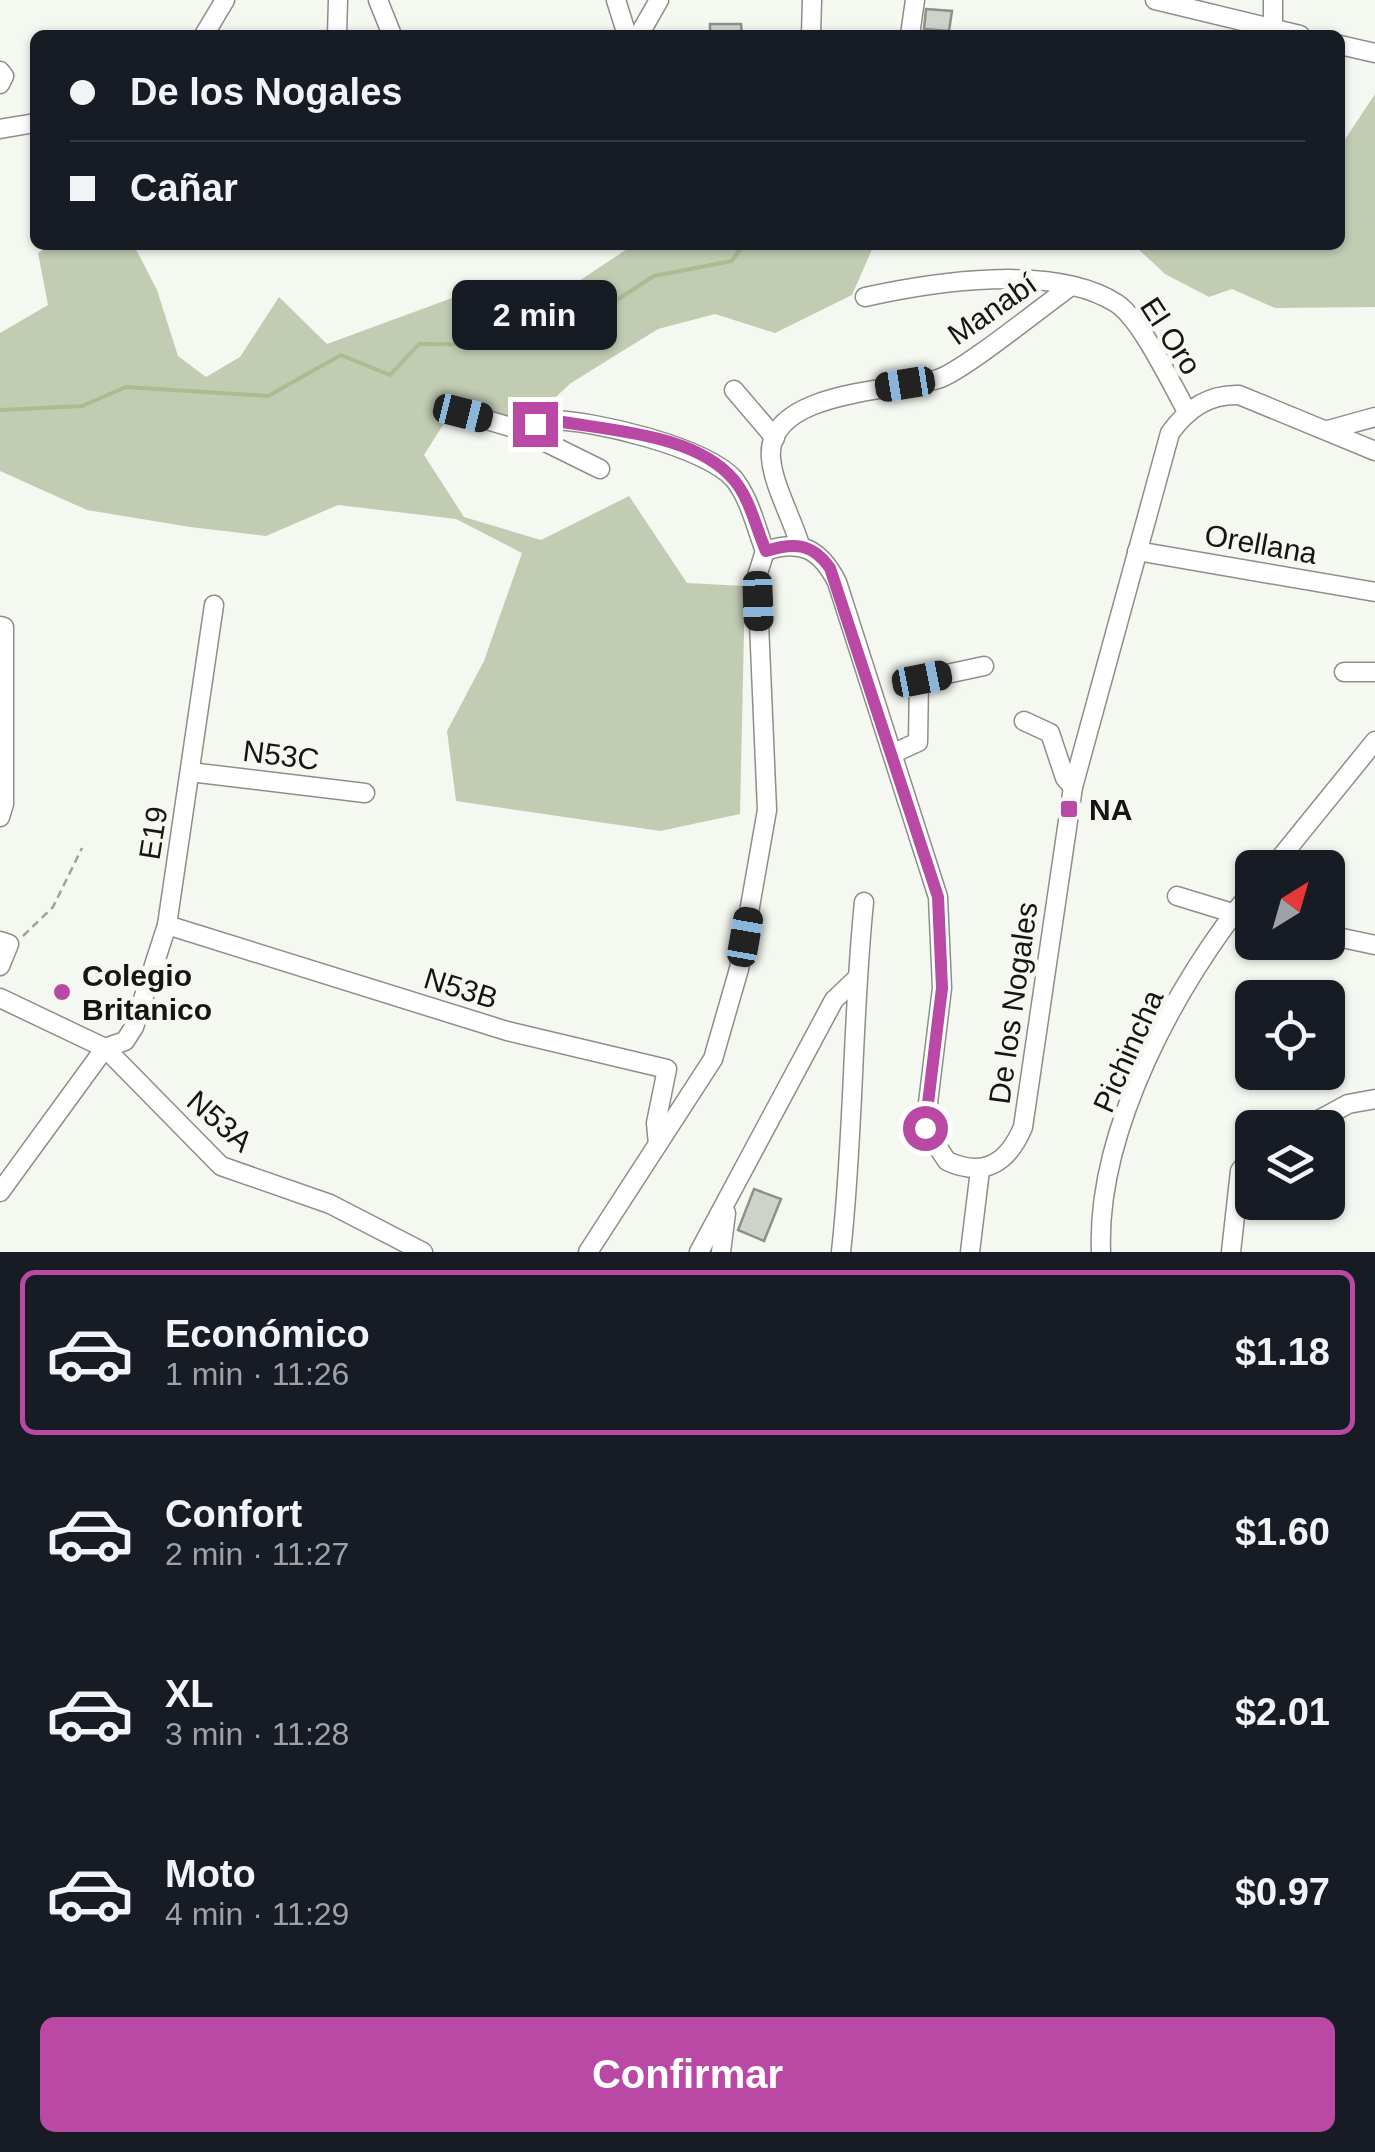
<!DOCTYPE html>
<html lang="es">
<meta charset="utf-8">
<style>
:root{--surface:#171b24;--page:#242831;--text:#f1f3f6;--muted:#9ea1a6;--line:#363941;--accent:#b949a5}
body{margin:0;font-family:Arial,sans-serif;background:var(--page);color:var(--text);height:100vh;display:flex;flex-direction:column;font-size:38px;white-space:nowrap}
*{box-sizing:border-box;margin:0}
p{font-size:32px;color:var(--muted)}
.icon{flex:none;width:55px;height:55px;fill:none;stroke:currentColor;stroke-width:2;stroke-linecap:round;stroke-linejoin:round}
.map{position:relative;height:1252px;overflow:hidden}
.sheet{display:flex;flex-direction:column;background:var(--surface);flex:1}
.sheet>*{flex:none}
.banner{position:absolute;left:30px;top:30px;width:1315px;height:220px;border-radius:15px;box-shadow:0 2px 8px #0004;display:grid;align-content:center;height:220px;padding:0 40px;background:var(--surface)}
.needle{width:65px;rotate:37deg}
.fabs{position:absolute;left:1235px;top:850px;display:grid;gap:20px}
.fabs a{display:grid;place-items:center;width:110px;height:110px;border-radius:15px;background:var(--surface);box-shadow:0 2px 8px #0004;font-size:50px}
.end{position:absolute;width:45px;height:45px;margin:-22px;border:12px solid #b949a5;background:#fff;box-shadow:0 0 0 5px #fff}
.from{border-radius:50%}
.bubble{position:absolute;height:70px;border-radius:15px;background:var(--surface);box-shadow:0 2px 8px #0004;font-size:32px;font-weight:800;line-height:70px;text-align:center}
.car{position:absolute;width:30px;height:60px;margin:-30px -15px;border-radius:12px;box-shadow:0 0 8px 2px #0007;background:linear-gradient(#222 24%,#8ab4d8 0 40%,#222 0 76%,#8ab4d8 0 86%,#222 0)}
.banner b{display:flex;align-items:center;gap:35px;height:95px;font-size:38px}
.banner b+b{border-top:2px solid var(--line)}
.banner i{width:25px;height:25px;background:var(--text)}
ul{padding:18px 0 0;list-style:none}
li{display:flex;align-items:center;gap:30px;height:165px;margin:0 20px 15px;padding:0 20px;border:5px solid transparent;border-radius:15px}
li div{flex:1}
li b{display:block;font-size:38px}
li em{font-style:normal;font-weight:800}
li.on{border-color:var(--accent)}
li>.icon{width:90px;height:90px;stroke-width:1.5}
.button{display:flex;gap:20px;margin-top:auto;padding:20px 40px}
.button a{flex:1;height:115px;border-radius:15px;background:var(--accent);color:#fff;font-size:40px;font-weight:800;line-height:115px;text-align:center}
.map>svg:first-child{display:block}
.green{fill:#c2ccb3}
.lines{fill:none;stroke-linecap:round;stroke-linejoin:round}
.stream{stroke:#abbb92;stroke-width:4}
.building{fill:#cfd1cb;stroke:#8e908a;stroke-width:2.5}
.minor-casing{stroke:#8c8f89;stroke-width:21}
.path{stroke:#9fa29c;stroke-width:2.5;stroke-dasharray:8 5;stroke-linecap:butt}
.minor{stroke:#fff;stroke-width:18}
.route{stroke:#b949a5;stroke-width:12}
.poi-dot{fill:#b949a5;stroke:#f5f8f1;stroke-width:4}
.labels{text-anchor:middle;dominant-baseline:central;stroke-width:10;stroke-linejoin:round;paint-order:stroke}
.street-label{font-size:30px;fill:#151613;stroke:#f5f8f1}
.poi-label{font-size:30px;font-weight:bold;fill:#151613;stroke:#f5f8f1;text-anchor:start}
</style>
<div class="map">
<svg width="1375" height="1252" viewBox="0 0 1375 1252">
<rect width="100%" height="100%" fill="#f5f8f1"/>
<g class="green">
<polygon points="1375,94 1375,307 1275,308 1232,289 1209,297 1165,274 1134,245 1340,245 1340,147"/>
<polygon points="50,245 122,245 137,251 157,290 178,356 206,377 240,357 279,297 327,344 452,298 528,296 576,283 633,245 874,245 852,295 775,333 715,314 658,329 571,383 534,417 510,423 488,411 455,406 424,455 464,517 541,540 629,496 687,583 745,586 740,814 660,831 456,801 447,731 484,661 522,553 456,519 338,505 266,536 190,527 87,510 0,471 0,333 48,305 38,253"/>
</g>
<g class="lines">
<polyline class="stream" points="0,410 82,406 126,387 268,396 341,355 390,375 419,344 547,345 654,276 732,261 743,245"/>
</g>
<g class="building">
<polygon points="926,9 952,11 949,31 924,29"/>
<polygon points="710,24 741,24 742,35 710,35"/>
<polygon points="754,1189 781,1199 764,1241 738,1230"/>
</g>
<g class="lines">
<defs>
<g id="minor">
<polyline points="378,0 392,35"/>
<polyline points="616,0 627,35"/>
<polyline points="1155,0 1300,35"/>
<polyline points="1273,28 1273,0"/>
<polyline points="204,35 225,0"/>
<polyline points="337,35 338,0"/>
<polyline points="639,35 659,0"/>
<polyline points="811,35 812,0"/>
<polyline points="910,35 915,0"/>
<polyline points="1340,45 1375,53"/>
<polyline points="0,71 4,76 0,84"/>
<polyline points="0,129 35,123"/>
<path d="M865,297C933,282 1053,263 1116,303C1142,320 1171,384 1188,413"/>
<polyline points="734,390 775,438"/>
<polyline points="463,413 521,430 600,469"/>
<path d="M521,430C530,426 539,420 550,420C593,420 706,447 734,479C750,499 756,528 765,551"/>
<polyline points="1328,430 1375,417"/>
<path d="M800,545C792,518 773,485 771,458C765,390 897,391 938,379C963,371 1043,306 1070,287"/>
<path d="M765,551C801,539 820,549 837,582L938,897L942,988L925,1128L947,1161C984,1178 1008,1163 1023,1127L1073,787L1170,433C1187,409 1208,394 1239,395L1375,451"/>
<polyline points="1137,551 1375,592"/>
<polyline points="0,626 4,627 4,804 0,817"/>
<polyline points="1344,672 1375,672"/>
<polyline points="1024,721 1050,733 1065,778 1073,787"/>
<polyline points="894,753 918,742 919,680 984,666"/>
<polyline points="190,772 365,793"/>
<polyline points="1272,868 1375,741"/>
<polyline points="1177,896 1252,919"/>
<polyline points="167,925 507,1031 667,1069 656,1123 658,1144"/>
<polyline points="1328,935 1375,945"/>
<polyline points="0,941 9,944 0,966"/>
<polyline points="0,998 105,1048 221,1166 330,1204 423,1252"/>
<polyline points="105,1048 125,1041 134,1027 167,925 214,605"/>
<polyline points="1304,1128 1348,1104 1375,1099"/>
<polyline points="0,1192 105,1048"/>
<polyline points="588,1252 713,1059 739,969 767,810 757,576 765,551"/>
<polyline points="699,1252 834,1000 856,979"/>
<polyline points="721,1252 726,1213"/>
<path d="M841,1252C854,1136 852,1019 864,902"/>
<polyline points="970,1252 980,1170"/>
<path d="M1101,1252C1096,1131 1177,981 1252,891"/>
<polyline points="1231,1252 1240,1171 1252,1155"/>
</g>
</defs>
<use href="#minor" class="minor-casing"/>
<polyline class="path" points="23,936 53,907 82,848"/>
<use href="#minor" class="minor"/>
</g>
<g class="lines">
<path class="route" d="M535,424L552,420C608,431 695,433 734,480C750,499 756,528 766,551C794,542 812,543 830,568L938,897L942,988L925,1128"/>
</g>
<g class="poi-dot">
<rect x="1059" y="799" width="20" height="20" rx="5"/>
<circle cx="62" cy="992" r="10"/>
</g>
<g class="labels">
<g class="street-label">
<text transform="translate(992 309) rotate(-35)">Manabí</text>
<text transform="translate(1171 336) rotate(57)">El Oro</text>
<text transform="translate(1261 544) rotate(10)">Orellana</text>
<text transform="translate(281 755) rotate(7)">N53C</text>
<text transform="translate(153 833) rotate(-81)">E19</text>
<text transform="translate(461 988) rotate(17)">N53B</text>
<text transform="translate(1013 1003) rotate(-82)">De los Nogales</text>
<text transform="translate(1128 1051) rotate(-66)">Pichincha</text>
<text transform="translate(220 1121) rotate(41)">N53A</text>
</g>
<g class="poi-label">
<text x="1089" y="809">NA</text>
<text x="82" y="975">Colegio<tspan x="82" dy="34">Britanico</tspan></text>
</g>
</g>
</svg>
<div class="fabs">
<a><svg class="needle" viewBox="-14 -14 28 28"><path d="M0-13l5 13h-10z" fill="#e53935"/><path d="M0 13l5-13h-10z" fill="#9ea1a6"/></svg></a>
<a><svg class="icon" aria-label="locate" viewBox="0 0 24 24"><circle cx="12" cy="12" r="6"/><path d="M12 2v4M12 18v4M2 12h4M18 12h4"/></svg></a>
<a><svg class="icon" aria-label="layers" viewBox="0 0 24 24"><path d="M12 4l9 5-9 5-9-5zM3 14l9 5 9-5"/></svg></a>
</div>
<i class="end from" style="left:925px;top:1128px"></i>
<i class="end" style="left:535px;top:424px"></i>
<div class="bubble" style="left:452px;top:280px;width:165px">2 min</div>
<i class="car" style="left:905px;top:384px;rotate:261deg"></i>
<i class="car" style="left:463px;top:413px;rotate:104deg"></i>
<i class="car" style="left:758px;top:601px;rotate:178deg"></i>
<i class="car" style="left:922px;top:679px;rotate:79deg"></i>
<i class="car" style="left:745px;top:937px;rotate:10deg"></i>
<div class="banner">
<b><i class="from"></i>De los Nogales</b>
<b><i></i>Cañar</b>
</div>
</div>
<section class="sheet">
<ul>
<li class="on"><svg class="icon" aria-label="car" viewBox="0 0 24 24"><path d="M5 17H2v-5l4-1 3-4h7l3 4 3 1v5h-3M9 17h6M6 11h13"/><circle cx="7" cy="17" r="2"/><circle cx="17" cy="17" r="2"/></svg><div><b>Económico</b><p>1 min · 11:26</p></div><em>$1.18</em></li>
<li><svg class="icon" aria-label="car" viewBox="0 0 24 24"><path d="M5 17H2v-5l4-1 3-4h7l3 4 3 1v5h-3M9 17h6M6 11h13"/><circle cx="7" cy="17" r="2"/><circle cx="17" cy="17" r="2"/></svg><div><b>Confort</b><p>2 min · 11:27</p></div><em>$1.60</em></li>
<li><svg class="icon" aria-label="car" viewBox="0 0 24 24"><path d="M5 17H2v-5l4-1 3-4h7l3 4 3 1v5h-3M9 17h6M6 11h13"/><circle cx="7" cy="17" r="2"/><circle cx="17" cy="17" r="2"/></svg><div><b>XL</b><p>3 min · 11:28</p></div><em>$2.01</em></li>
<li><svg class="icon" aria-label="car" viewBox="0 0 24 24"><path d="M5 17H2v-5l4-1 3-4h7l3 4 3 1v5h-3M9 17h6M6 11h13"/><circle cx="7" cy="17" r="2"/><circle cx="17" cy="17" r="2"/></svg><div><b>Moto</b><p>4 min · 11:29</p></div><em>$0.97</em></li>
</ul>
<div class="button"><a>Confirmar</a></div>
</section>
